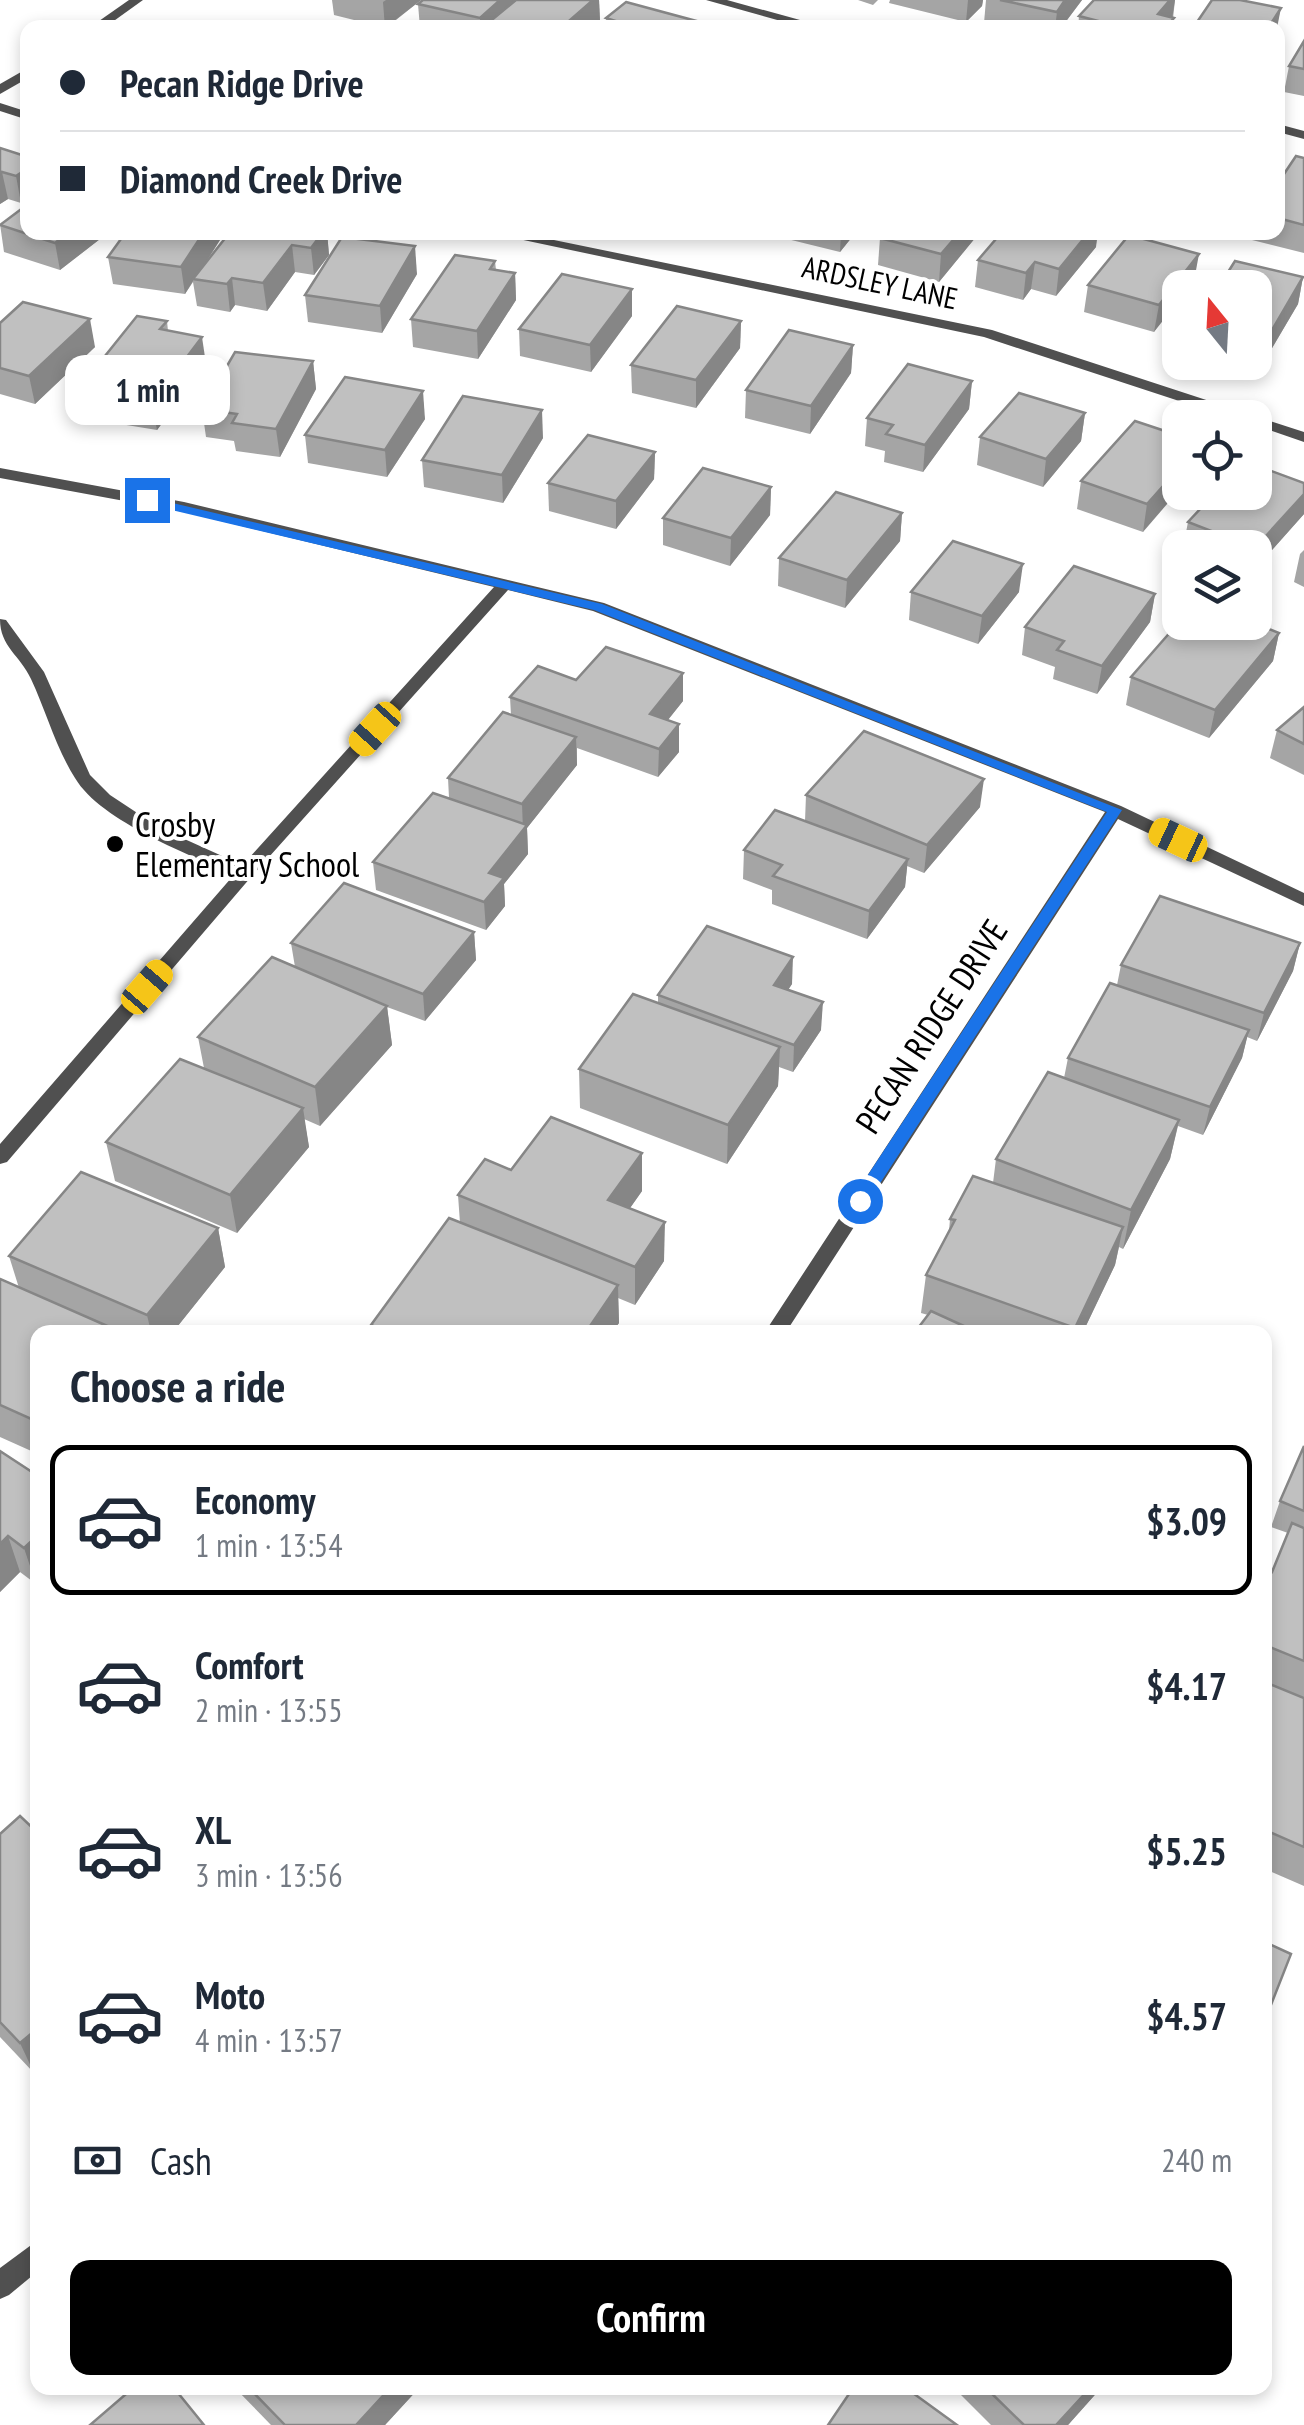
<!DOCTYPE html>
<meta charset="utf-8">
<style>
:root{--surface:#fff;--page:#f6f6f7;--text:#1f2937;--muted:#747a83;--line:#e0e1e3;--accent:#000}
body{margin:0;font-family:"PT Sans Narrow",sans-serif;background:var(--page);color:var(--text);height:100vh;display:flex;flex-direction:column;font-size:38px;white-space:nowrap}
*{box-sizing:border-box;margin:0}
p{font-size:32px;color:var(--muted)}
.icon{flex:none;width:55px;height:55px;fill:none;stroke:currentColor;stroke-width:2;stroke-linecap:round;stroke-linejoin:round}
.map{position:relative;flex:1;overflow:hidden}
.panel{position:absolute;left:30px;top:1325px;width:1242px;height:1070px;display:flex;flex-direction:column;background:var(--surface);border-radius:20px;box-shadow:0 5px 15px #0003}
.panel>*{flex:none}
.guide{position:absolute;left:20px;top:20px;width:1265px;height:220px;border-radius:20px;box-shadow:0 5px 15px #0003;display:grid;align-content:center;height:220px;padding:0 40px;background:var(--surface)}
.needle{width:65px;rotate:342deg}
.fabs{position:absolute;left:1162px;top:270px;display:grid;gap:20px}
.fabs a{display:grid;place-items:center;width:110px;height:110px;border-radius:20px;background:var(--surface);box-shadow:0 5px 15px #0003;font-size:50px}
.end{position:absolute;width:45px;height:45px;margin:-22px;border:12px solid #1a73e8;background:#fff;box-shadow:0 0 0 5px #fff}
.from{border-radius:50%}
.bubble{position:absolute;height:70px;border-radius:20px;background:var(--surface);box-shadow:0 5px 15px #0003;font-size:32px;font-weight:800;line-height:70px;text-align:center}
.car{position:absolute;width:30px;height:60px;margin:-30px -15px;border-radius:12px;box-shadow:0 0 8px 2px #0007;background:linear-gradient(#f5c518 24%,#345 0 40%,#f5c518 0 76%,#345 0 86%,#f5c518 0)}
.guide b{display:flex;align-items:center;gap:35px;height:95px;font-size:38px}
.guide b+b{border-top:2px solid var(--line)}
.guide i{width:25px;height:25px;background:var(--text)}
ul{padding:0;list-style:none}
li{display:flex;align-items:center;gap:30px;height:150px;margin:0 20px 15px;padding:0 20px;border:5px solid transparent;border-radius:20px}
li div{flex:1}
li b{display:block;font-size:38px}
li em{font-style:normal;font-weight:800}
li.active{border-color:var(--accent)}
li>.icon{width:90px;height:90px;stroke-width:1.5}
h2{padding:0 40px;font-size:45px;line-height:120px}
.pay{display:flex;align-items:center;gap:25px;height:110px;padding:0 40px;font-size:38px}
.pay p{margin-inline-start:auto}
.button{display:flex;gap:20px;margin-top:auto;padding:20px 40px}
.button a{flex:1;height:115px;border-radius:20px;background:var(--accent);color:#fff;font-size:40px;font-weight:800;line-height:115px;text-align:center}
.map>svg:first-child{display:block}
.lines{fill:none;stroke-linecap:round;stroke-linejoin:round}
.service{fill:#505050;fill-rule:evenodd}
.minor{fill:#505050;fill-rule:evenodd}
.wall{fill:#a5a5a5}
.shaded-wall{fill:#868686}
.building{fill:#c0c0c0;stroke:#868686;stroke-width:2.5}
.route{fill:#1a73e8}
.poi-dot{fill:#000;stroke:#fff;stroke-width:4}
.labels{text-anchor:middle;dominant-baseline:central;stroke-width:8;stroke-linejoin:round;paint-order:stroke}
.far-street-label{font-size:30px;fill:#000;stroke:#fff}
.poi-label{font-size:35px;fill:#000;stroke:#fff;text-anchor:start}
.street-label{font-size:35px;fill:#000;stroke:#fff}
</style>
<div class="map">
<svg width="1304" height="2425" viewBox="0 0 1304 2425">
<rect width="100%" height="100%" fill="#fff"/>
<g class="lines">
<path class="service" d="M0,619L6,620L44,672L90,775L110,795L160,828L251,869L254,873L251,877H239C193,856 101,822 75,778C56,748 46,711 31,679C20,655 0,647 0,619Z"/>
<g class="minor">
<polygon points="129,0 143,0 104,28 89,28"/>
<polygon points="706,0 727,0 829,28 806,28"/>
<polygon points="28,68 28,78 0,94 0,84"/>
<polygon points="0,103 28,112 28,120 0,111"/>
<polygon points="1278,124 1304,131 1304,139 1278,132"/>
<polygon points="485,232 515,232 992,330 1304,432 1304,442 1255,425 1255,418 1231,418 984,337"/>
<polygon points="0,468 184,502 604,603 1121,806 1304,893 1304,906 1118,819 786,1332 765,1332 1105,812 593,611 508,590 251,877 7,1162 0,1164 0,1144 239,869 494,587 184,512 0,478"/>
<polygon points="38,2240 38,2271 9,2295 0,2299 0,2268"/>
</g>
</g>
<g class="wall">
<polygon points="332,0 421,0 386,28 334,15"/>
<polygon points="423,0 599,0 600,21 592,28 420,28 418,4"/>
<polygon points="858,0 878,0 873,5"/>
<polygon points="890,0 983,0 982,6 966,22 889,3"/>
<polygon points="986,0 1082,0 1061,28 1004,28 984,23"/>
<polygon points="1094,0 1175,0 1172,28 1078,28 1079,16"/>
<polygon points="606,18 700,22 700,28 606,28"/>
<polygon points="1304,41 1304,96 1284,92 1289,66"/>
<polygon points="0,148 28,157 21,203 8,199 0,204"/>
<polygon points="1304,158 1304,253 1252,240 1254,232 1278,232 1278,183"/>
<polygon points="0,224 109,232 60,270 4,252"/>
<polygon points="126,232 225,232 205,264 327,232 329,255 314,275 295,272 267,311 235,305 230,312 197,306 193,282 185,294 113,284 108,257"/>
<polygon points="771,232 856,232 840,252 771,235"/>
<polygon points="980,232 939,282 878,265 880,238"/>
<polygon points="1096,247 1056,296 1031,289 1023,300 975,287 978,260"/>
<polygon points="495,261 496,270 515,273 516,300 478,359 413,347 411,319"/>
<polygon points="417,274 382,333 308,322 305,295"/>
<polygon points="1303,277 1298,304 1262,365 1254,362 1255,288"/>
<polygon points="1194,281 1189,288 1180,288 1154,332 1084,312 1088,285"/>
<polygon points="632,289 632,316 591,372 520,356 519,329"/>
<polygon points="167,321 168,331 206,364 157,430 108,422 105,406 94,404 89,376"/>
<polygon points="741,321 740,348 696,408 632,393 631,365"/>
<polygon points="0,323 95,347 35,404 0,394"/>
<polygon points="853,345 851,373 810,434 745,418 746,390"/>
<polygon points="313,361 316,389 280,457 236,451 234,441 206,437 202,409"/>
<polygon points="972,381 969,409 923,472 884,462 885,451 865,446 867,418"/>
<polygon points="1085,413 1081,441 1043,487 977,465 980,437"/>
<polygon points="425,419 387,477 308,463 305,435"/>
<polygon points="1180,436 1143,532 1077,509 1081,481"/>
<polygon points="543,438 503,503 424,487 422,460"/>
<polygon points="655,452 654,479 616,529 549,511 548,483"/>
<polygon points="771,487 770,515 730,566 663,545 663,518"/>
<polygon points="902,513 900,541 845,608 778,586 779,558"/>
<polygon points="1304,514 1255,569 1255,548 1183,548 1188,522"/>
<polygon points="1304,550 1304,587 1294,582 1300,554"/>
<polygon points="911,592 1019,592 978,644 909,620"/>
<polygon points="1155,594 1150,622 1097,694 1053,679 1055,667 1022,655 1025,627"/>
<polygon points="1279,633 1273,661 1209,738 1126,705 1131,677"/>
<polygon points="683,673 683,701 668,720 679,752 658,777 577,748 577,765 527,828 528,854 504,884 505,906 486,930 376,890 373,862 449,798 448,778 511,715 510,697 576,680"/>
<polygon points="1304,707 1304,775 1270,758 1277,730"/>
<polygon points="806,795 980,807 924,873 907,866 905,887 867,939 772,904 772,890 743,879 744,850 805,821"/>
<polygon points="474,932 476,960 425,1021 387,1007 392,1045 320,1126 304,1119 309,1147 237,1233 115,1181 106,1142 204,1068 198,1037 295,967 291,943"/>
<polygon points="1300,943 1293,971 1257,1041 1247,1037 1242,1058 1203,1135 1178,1126 1170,1159 1123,1249 1119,1247 1115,1265 1083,1332 915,1332 928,1315 921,1313 926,1275 949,1231 950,1219 993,1183 996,1159 1064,1078 1068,1058 1117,985 1121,965"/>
<polygon points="792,984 788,990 821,1030 793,1072 779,1067 778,1086 727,1164 580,1108 579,1069 658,1003 658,995"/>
<polygon points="511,1170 642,1191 630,1208 664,1261 635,1305 618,1298 619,1323 612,1332 371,1332 371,1325 460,1223 458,1195"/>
<polygon points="218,1228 225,1267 173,1332 38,1332 38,1454 0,1437 0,1279 19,1288 9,1256"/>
<polygon points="1304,1446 1304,1886 1265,1869 1265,1569 1272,1572 1288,1533 1271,1527 1280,1501"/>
<polygon points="0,1451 36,1584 20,1572 0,1592"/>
<polygon points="0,1834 34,2073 0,2037"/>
<polygon points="235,2388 419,2388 385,2425 271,2425"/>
<polygon points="954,2388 1101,2388 1068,2425 991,2425"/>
</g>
<g class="shaded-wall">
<polygon points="386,0 421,0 385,28 383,2"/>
<polygon points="500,0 523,0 499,28 480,28 480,18"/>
<polygon points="593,0 599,0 600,21 592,28 561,28"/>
<polygon points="968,0 983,0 982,6 966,22"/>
<polygon points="1065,0 1082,0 1061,28 1055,28 1057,12"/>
<polygon points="1170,0 1175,0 1172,19 1158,14"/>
<polygon points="1281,8 1277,28 1268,28"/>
<polygon points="1282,151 1278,177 1278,157"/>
<polygon points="28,168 28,199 21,203 16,176"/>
<polygon points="2,172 8,199 0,204 0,174"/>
<polygon points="69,232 109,232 60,270 55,243"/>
<polygon points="204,232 225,232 195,279 193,279 193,281 185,294 181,267"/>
<polygon points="323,232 327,232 329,255 314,275 311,248"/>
<polygon points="841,232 856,232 840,252"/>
<polygon points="960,232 980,232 939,282 941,254"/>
<polygon points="1089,232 1098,232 1096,247 1056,296 1059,269"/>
<polygon points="292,245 295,272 267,311 263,283"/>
<polygon points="415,246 417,274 382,333 380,306"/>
<polygon points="1199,254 1194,281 1189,288 1180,288 1180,299 1154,332 1159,305"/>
<polygon points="1035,262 1031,289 1023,300 1026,273"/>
<polygon points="515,273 516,300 478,359 477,331"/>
<polygon points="1303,277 1298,304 1262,365 1268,337"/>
<polygon points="232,278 235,305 230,312 227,284"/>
<polygon points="632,289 632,316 591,372 590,345"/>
<polygon points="90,319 95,347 35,404 29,376"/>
<polygon points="741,321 740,348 696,408 696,380"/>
<polygon points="202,337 206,364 157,430 152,403"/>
<polygon points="853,345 851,373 810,434 811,406"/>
<polygon points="313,361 316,389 280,457 276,429"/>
<polygon points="972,381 969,409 923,472 925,445"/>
<polygon points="423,391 425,419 387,477 385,450"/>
<polygon points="542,410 543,438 503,503 502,475"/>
<polygon points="1085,413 1081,441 1043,487 1046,459"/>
<polygon points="655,452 654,479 616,529 616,501"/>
<polygon points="1180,467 1180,489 1143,532 1147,504"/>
<polygon points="771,487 770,515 730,566 731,538"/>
<polygon points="1304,494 1304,514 1255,569 1255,548"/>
<polygon points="902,513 900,541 845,608 847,580"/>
<polygon points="1023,564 1019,592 978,644 982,616"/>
<polygon points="1155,594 1150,622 1097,694 1102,666"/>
<polygon points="1279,633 1273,661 1209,738 1215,710"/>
<polygon points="683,673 683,701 650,742 650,714"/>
<polygon points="679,724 679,752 658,777 659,749"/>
<polygon points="576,737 577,765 527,828 528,854 504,884 505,906 486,930 484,902 489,873 523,830 522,804"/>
<polygon points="984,779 980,807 924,873 927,845"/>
<polygon points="908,859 905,887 867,939 869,911"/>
<polygon points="474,932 476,960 425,1021 423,994"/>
<polygon points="1300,943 1293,971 1257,1041 1264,1013"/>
<polygon points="793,957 792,984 773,1012 774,985"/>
<polygon points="823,1002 821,1030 793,1072 794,1045"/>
<polygon points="387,1006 392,1045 320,1126 315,1087"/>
<polygon points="1249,1030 1242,1058 1203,1135 1210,1107"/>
<polygon points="780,1047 778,1086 727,1164 728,1125"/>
<polygon points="303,1108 309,1147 237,1233 230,1195"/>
<polygon points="1179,1120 1170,1159 1123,1249 1131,1210"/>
<polygon points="642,1153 642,1191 609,1238 608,1200"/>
<polygon points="665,1222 664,1261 635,1305 635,1267"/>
<polygon points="1123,1227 1115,1265 1083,1332 1074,1332"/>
<polygon points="218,1228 225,1267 173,1332 151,1332 147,1315"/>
<polygon points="618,1285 619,1323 612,1332 586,1332"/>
<polygon points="38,1535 38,1583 36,1584 24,1548"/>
<polygon points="8,1536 20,1572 0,1592 0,1544"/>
<polygon points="38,2028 38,2070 34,2073 20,2043"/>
<polygon points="390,2388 419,2388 385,2425 356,2425"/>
<polygon points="1090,2388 1101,2388 1068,2425 1056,2425"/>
</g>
<g class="building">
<polygon points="423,0 500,0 480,18 418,4"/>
<polygon points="516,0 593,0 561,28 482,28"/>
<polygon points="1000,0 1065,0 1057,12"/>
<polygon points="1094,0 1170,0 1158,14 1174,18 1165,28 1125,28 1079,16"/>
<polygon points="1212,0 1240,0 1281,8 1268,28 1193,28"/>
<polygon points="626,2 700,22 694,28 617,28 622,23 606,18"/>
<polygon points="716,24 732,28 712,28"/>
<polygon points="1304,41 1304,69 1289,66"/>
<polygon points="0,148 28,157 28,168 16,176 2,172 0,174"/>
<polygon points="1296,156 1304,158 1304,225 1278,218 1278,183"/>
<polygon points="28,204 28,232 69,232 55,243 0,225"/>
<polygon points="126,232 204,232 181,267 108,257"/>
<polygon points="230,232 323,232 311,248 292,245 263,283 232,278 227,284 193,279"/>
<polygon points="886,232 960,232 941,254 880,238"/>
<polygon points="1002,232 1089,232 1059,269 1035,262 1026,273 978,260"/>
<polygon points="1129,235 1199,254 1159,305 1088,285"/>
<polygon points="342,237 415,246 380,306 305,295"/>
<polygon points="455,255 495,261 490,269 515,273 477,331 411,319"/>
<polygon points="1235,261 1303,277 1268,337 1255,334 1255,288 1218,288"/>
<polygon points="562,274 632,289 590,345 519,329"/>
<polygon points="23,302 90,319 29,376 0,368 0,323"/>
<polygon points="677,306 741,321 696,380 631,365"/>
<polygon points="137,316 167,321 160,329 202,337 152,403 103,394 113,381 89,376"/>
<polygon points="789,330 853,345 811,406 746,390"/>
<polygon points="235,352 313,361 276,429 232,423 237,414 202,409"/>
<polygon points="908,364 972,381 925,445 886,434 893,425 867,418"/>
<polygon points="345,377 423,391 385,450 305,435"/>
<polygon points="1019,393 1085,413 1046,459 980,437"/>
<polygon points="463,396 542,410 502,475 422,460"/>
<polygon points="1135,421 1180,436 1180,467 1147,504 1081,481"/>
<polygon points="588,435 655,452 616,501 548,483"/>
<polygon points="1255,465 1304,483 1304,494 1255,548 1188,522 1216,492 1255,492"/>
<polygon points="703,468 771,487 731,538 663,518"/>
<polygon points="836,492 902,513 847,580 779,558"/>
<polygon points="953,541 1023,564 982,616 911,592"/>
<polygon points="1074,566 1155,594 1102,666 1057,650 1064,641 1025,627"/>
<polygon points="1180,621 1180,622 1251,622 1279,633 1215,710 1131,677"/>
<polygon points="606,647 683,673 650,714 679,724 659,749 510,697 538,666 576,680"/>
<polygon points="1304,707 1304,744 1277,730"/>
<polygon points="503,712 576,737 522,804 448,778"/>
<polygon points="864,731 984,779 927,845 806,795"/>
<polygon points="433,793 527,825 489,873 504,878 484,902 373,862"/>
<polygon points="775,810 908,859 869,911 773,876 782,865 744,850"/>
<polygon points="344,883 474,932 423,994 291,943"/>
<polygon points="1160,896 1300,943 1264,1013 1121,965"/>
<polygon points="707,926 793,957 774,985 823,1002 794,1045 658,995"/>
<polygon points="272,957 387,1006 315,1087 198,1037"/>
<polygon points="1110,983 1249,1030 1210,1107 1068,1058"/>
<polygon points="633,994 780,1047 728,1125 579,1069"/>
<polygon points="180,1059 303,1108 230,1195 106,1142"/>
<polygon points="1048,1072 1179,1120 1131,1210 996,1159"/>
<polygon points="551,1117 642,1153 608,1200 665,1222 635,1267 458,1195 485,1159 511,1170"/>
<polygon points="81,1172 218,1228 147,1315 9,1256"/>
<polygon points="973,1176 1123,1227 1075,1328 926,1275 955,1220 950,1219"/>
<polygon points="449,1218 618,1285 586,1332 387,1332 371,1325"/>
<polygon points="0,1279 121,1332 38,1332 38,1422 0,1405"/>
<polygon points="931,1311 977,1332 915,1332"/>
<polygon points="1304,1446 1304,1511 1280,1501"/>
<polygon points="0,1451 38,1476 38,1535 24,1548 8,1536 0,1544"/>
<polygon points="1292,1523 1304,1528 1304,1661 1265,1645 1265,1569 1272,1572"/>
<polygon points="1265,1682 1304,1698 1304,1847 1265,1830"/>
<polygon points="20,1816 38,1833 38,2028 20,2043 0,2022 0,1834"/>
<polygon points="1265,1888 1270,1890 1265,1903"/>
<polygon points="1265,1942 1291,1954 1265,2020"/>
<polygon points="133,2388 174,2388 204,2425 90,2425"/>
<polygon points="249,2388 390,2388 356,2425 285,2425"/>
<polygon points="853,2388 906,2388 957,2425 828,2425"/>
<polygon points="986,2388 1090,2388 1056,2425 1024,2425"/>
</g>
<polygon class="route" points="147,497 602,604 1122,810 866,1205 854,1205 854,1196 1107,812 594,610 142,503 142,498"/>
<circle class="poi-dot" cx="115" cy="844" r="10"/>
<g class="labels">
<g class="far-street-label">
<text transform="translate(880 282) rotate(12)">ARDSLEY LANE</text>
</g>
<g class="poi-label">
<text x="135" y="824">Crosby<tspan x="135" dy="40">Elementary School</tspan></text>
</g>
<g class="street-label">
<text transform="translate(931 1026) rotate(-57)">PECAN RIDGE DRIVE</text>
</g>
</g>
</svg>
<div class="fabs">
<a><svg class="needle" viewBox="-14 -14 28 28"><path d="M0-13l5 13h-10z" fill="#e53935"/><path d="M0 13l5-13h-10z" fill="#747a83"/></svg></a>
<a><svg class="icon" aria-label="locate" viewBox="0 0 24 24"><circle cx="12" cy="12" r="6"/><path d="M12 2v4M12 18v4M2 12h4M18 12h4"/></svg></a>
<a><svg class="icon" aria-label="layers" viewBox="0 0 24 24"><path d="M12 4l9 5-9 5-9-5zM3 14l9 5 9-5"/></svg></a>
</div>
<i class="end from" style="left:860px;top:1201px"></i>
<i class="end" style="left:147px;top:500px"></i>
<div class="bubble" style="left:65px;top:355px;width:165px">1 min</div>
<i class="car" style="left:375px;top:729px;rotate:222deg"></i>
<i class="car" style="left:1178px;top:840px;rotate:295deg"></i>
<i class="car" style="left:147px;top:987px;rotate:41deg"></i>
<div class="guide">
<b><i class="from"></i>Pecan Ridge Drive</b>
<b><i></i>Diamond Creek Drive</b>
</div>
<section class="panel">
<h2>Choose a ride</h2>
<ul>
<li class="active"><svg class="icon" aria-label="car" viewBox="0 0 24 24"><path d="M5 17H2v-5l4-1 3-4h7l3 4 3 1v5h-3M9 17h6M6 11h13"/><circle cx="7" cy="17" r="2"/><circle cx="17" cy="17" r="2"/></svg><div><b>Economy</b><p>1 min · 13:54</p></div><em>$3.09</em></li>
<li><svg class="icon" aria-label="car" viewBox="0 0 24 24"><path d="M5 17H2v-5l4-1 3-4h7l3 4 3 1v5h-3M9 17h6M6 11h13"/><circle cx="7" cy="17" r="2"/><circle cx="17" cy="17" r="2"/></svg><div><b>Comfort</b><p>2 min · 13:55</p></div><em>$4.17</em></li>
<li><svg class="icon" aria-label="car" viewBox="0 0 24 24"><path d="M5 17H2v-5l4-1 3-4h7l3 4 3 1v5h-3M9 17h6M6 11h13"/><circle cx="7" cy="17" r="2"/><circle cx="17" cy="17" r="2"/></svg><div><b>XL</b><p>3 min · 13:56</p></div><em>$5.25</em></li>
<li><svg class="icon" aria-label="car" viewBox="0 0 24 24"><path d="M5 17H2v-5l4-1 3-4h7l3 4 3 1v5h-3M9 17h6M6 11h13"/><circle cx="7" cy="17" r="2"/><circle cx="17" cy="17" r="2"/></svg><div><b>Moto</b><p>4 min · 13:57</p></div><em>$4.57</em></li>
</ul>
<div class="pay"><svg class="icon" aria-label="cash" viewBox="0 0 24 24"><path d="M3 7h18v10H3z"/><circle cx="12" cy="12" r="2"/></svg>Cash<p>240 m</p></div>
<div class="button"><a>Confirm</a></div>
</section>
</div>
